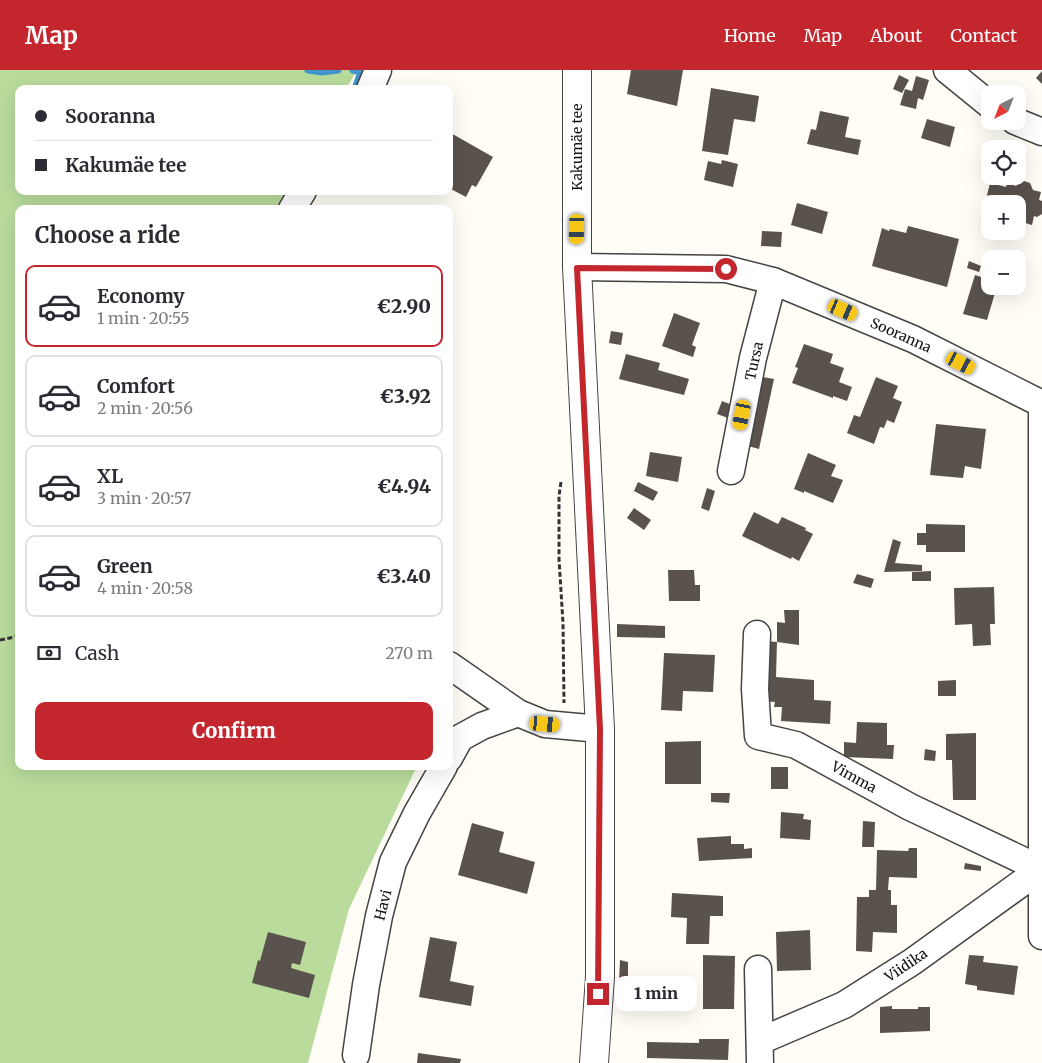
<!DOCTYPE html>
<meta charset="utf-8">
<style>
:root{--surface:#fff;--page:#f2f2f3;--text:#2b2b33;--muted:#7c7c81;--line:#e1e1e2;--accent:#c4262e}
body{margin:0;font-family:Merriweather,serif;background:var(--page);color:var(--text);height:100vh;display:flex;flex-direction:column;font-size:19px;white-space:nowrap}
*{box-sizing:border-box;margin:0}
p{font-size:16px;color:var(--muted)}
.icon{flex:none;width:28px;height:28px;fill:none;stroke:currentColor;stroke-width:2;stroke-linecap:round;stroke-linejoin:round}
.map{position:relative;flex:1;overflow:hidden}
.drawer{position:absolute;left:15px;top:135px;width:438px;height:565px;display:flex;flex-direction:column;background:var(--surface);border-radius:10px;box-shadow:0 5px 20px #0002}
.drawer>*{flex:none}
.hud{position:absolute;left:15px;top:15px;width:438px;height:110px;border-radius:10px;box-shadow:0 5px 20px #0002;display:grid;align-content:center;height:110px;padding:0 20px;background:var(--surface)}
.needle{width:32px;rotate:222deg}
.fabs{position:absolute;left:981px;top:15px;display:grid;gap:10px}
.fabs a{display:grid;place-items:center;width:45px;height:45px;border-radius:10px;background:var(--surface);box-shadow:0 5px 20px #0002;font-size:25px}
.end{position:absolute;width:22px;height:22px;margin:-11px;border:6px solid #c4262e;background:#fff;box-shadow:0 0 0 2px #fff}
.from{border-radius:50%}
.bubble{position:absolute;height:35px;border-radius:10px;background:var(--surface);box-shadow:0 5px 20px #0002;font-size:16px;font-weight:800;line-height:35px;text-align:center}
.car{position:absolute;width:15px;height:30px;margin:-15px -8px;border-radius:6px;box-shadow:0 0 4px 1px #0007;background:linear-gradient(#f5c518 24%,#345 0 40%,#f5c518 0 76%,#345 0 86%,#f5c518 0)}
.hud b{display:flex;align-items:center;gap:18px;height:48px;font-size:19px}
.hud b+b{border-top:1px solid var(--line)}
.hud i{width:12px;height:12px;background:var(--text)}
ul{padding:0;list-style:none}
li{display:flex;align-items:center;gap:15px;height:82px;margin:0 10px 8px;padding:0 10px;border:2px solid var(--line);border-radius:10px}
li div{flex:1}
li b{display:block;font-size:19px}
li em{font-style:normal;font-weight:800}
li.on{border-color:var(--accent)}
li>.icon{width:45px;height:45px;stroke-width:1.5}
h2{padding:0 20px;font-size:22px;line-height:60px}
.pay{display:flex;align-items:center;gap:12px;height:55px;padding:0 20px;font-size:19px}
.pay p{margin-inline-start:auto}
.primary-button{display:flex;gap:10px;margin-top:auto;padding:10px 20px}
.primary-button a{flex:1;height:58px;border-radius:10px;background:var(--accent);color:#fff;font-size:20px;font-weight:800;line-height:58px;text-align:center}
header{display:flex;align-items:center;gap:30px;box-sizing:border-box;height:70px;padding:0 25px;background:var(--accent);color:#fff}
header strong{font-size:24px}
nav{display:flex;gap:28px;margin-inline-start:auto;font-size:18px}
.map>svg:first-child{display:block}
.forest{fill:#b9dc9c}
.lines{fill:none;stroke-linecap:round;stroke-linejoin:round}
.stream{stroke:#3f96cf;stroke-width:7}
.building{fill:#5a524d}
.minor-casing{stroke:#444;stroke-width:29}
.tertiary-casing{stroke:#444;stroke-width:30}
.path{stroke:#333;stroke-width:3;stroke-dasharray:5 2.5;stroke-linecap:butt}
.minor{stroke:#fff;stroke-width:26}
.tertiary{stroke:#fff;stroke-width:28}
.route{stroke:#c4262e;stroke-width:6}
.labels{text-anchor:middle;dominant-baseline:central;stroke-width:5;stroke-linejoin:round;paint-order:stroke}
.street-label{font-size:14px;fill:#111;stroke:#fff}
</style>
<header>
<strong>Map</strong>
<nav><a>Home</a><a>Map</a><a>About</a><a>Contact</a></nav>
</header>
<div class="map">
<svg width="1042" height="993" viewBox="0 0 1042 993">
<rect width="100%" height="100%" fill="#fffdf5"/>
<polygon class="forest" points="0,0 357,0 346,19 19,19 19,121 287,121 277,139 19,139 19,696 417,696 349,839 308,993 0,993"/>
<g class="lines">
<g class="stream">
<polyline points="308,0 322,2 338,0"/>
<polyline points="353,0 361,2 355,19"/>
</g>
</g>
<g class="building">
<polygon points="631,0 683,0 677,36 627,24"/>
<polygon points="1042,1 1042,14 1036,8"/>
<polygon points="899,5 909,10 902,23 893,19"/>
<polygon points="916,6 929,10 923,30 918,28 916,39 900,35 905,19 912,21"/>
<polygon points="711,18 759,26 755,52 734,49 728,85 702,81"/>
<polygon points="820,41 849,47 845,67 861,70 858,85 807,74 811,59 816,60"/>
<polygon points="927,49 955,57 950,77 921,68"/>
<polygon points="449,62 493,87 476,117 472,115 466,127 449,118"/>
<polygon points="722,90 738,94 733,117 704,110 708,91 721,94"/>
<polygon points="1021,110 1030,113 1033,120 1041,122 1039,130 1042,131 1042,144 1037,147 1034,146 1032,155 1022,152 1021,157 1018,156 1018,134 990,134 990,148 982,146 990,113 1006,117 1007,113 1016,116"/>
<polygon points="797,133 828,142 822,164 791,155"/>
<polygon points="908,156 959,169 947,217 872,196 882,158 889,161 890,159 906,163"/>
<polygon points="762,161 782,162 781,177 761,176"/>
<polygon points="969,191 981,196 979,202 967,198"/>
<polygon points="975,205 990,210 990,216 997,216 987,250 963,244"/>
<polygon points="674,243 700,253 692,275 696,277 693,287 662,276"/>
<polygon points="611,261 623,263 621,275 609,273"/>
<polygon points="804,274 833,284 830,293 844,298 839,312 852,317 847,331 833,326 833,328 792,313 798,298 795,297"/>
<polygon points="626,284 660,293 658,300 689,309 684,325 619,309"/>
<polygon points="763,307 774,309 759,379 748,376"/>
<polygon points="876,307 898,316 893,328 902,332 894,353 887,350 884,358 880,357 874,374 847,363 854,345 860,347"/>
<polygon points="722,331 732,335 728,348 717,344"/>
<polygon points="936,354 986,359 981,399 965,396 963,408 930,405"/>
<polygon points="650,382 682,387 678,412 646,406"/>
<polygon points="808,383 836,395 831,406 843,410 833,433 804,421 804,423 794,419"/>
<polygon points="638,412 658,422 653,431 634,421"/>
<polygon points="707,418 715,421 709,441 701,438"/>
<polygon points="634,438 651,450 644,460 627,448"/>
<polygon points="754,442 778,454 782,447 806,458 805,460 813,464 799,491 792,487 791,489 742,466"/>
<polygon points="926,454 965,455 965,482 926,482 926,475 917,475 917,463 926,463"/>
<polygon points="893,469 901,472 895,493 922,495 922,501 884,502"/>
<polygon points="668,500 694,500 695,515 700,515 700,531 669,531"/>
<polygon points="931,501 931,511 912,511 912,502"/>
<polygon points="857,504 874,509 871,518 853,513"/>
<polygon points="994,517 995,554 990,554 991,575 973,576 972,554 955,555 954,518"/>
<polygon points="784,540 799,540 799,575 777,572 777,552 785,553"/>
<polygon points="617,554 665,556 665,568 617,567"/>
<polygon points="765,571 777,572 776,607 814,610 814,630 831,631 830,654 781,651 782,637 774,637 775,632 763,631"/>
<polygon points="664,583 715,585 713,622 683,621 682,641 661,640"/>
<polygon points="956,610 956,626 938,626 938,611"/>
<polygon points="857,652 887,653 887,675 894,675 893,689 844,687 844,672 856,673"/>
<polygon points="976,663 976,730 953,730 952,690 946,690 946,664"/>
<polygon points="701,671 701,714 665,714 665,672"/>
<polygon points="925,679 936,681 935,691 924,690"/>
<rect x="771" y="697" width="17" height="22"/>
<polygon points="711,723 730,723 729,733 711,732"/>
<polygon points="781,742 804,744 803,749 811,750 810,770 780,768"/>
<polygon points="863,751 875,752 874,777 862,777"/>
<polygon points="472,753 504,762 499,782 535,792 527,824 458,805"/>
<polygon points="731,766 731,774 744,774 744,779 752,778 752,788 699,791 697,768"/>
<polygon points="909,778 917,778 917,808 889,807 888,820 891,820 891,835 897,835 897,863 873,862 872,882 856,881 857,827 869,827 869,820 876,820 877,780 908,781"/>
<polygon points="965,793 981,796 981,801 964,799"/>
<polygon points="672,823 723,826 723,846 710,846 709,874 686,874 687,848 671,847"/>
<polygon points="810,860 811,900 777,901 776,862"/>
<polygon points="268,862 306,872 300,895 292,893 291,898 315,905 309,928 252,913 258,890 260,891"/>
<polygon points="430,867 457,872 450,911 474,916 471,936 419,927"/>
<polygon points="703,885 735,886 734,939 703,939"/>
<polygon points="969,885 984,886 983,892 1018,896 1014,925 977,920 977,916 965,914"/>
<polygon points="620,890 628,892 628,914 619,912"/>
<polygon points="892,936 892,939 918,939 918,937 930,937 930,961 880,963 880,937"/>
<polygon points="699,969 729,969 728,990 647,988 647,972 699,973"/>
<polygon points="418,983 461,989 460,993 417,993"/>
</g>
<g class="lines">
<defs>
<g id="minor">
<polyline points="947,0 990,35"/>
<polyline points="370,19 378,0"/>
<polyline points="1015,51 1042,62"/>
<polyline points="292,139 303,121"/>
<polyline points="577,197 726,199 773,211 913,269 1042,334"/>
<polyline points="1042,333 1042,866"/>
<polyline points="731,401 753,288 773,211"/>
<polyline points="757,564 755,619 758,666 796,675 910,737 1041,799 912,892 844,935 760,971"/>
<polyline points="449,595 518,643 545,654 600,659"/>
<polyline points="449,688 460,668 482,656 518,643"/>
<polyline points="758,899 760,993"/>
<polyline points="356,985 366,915 379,846 393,792 417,743 444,696"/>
</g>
<polyline id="tertiary" points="577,0 577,197 600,659 600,907 594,993"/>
</defs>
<use href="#minor" class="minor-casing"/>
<use href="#tertiary" class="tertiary-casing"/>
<g class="path">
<polyline points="561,412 559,426 559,489 563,553 564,633"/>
<polyline points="0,570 19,566"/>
</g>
<use href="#minor" class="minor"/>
<use href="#tertiary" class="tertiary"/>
</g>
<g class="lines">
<polyline class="route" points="598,924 600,659 577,198 726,199"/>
</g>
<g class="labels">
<g class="street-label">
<text transform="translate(577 77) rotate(-90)">Kakumäe tee</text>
<text transform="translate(901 265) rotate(24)">Sooranna</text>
<text transform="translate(754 291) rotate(-78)">Tursa</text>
<text transform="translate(854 707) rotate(29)">Vimma</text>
<text transform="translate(383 835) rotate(-76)">Havi</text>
<text transform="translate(906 895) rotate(-34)">Viidika</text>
</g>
</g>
</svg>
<div class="fabs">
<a><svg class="needle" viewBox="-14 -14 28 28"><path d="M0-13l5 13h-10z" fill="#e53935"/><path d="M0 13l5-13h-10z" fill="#7c7c81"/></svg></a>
<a><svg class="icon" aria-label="locate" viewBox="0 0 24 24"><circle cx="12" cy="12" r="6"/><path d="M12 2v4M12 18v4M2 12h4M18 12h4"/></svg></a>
<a>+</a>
<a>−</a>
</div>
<i class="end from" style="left:726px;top:199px"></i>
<i class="end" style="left:598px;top:924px"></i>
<div class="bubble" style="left:615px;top:906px;width:82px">1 min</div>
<i class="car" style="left:577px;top:159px;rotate:181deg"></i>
<i class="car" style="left:843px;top:240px;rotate:113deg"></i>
<i class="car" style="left:961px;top:293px;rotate:117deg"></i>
<i class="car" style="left:742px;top:345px;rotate:191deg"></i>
<i class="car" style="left:545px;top:654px;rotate:95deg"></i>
<div class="hud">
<b><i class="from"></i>Sooranna</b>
<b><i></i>Kakumäe tee</b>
</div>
<section class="drawer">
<h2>Choose a ride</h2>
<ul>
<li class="on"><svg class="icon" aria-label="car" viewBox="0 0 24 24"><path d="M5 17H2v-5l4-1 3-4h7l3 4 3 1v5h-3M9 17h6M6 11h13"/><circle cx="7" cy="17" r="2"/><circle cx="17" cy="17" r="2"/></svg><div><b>Economy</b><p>1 min · 20:55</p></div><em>€2.90</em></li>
<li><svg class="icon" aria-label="car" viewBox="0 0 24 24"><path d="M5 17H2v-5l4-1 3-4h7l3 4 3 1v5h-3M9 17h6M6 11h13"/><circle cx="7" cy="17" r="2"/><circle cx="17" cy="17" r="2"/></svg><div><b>Comfort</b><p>2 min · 20:56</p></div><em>€3.92</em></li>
<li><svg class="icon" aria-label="car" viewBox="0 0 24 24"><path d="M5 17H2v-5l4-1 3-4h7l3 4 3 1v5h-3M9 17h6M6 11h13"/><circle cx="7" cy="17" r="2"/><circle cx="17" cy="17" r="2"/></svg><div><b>XL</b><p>3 min · 20:57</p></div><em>€4.94</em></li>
<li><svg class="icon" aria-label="car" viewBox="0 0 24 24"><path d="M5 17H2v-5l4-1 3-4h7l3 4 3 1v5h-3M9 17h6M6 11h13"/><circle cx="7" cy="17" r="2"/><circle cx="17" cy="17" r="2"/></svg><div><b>Green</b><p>4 min · 20:58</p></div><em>€3.40</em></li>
</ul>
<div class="pay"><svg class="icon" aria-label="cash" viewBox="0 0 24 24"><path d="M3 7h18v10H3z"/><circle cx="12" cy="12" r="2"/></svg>Cash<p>270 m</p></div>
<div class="primary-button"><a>Confirm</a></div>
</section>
</div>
